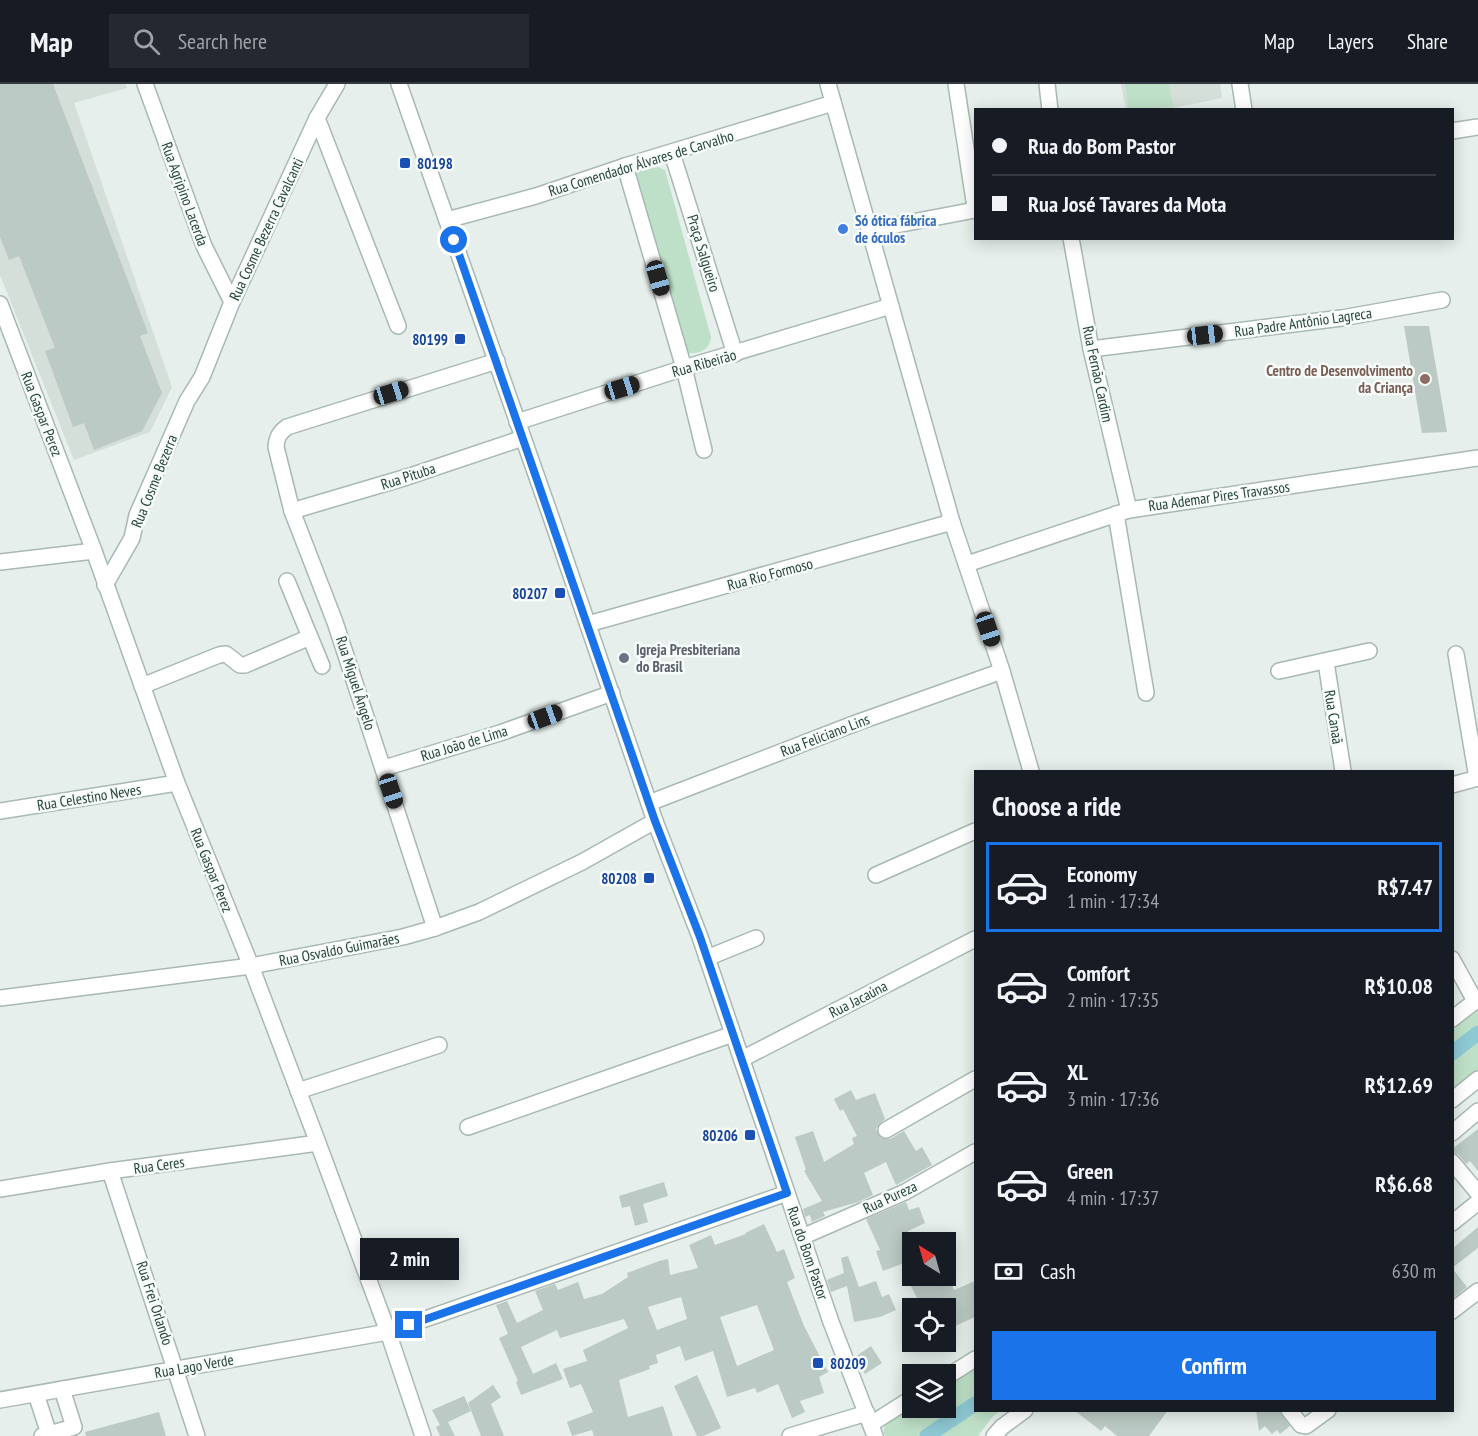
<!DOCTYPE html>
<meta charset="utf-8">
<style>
:root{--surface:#171b24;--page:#242831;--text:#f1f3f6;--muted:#9ea1a6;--line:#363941;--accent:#1a73e8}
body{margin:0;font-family:"PT Sans Narrow",sans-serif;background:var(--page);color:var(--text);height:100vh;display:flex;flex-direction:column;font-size:22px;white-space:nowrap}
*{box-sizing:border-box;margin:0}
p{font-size:20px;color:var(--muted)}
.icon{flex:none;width:33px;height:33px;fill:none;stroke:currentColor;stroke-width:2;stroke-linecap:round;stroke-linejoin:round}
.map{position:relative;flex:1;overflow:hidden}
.sheet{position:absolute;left:974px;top:686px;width:480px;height:642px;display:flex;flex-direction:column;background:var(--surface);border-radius:0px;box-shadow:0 3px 15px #0003}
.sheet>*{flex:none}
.top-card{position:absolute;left:974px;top:24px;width:480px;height:132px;border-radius:0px;box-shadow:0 3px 15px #0003;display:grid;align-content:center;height:132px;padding:0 18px;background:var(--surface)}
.needle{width:39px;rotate:323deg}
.controls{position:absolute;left:902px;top:1148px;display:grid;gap:12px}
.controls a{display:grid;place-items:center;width:54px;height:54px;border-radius:0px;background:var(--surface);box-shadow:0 3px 15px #0003;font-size:30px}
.end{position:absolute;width:27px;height:27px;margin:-14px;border:8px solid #1a73e8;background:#fff;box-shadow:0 0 0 3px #fff}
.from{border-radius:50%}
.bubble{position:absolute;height:42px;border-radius:0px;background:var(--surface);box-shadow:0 3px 15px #0003;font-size:20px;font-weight:700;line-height:42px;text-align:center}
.car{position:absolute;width:18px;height:36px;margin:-18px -9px;border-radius:8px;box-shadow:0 0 4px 2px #0007;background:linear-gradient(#222 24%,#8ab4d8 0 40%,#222 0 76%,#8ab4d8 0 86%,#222 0)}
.top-card b{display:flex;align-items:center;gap:21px;height:57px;font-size:22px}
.top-card b+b{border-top:2px solid var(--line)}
.top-card i{width:15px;height:15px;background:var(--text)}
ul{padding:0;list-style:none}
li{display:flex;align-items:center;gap:18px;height:90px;margin:0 12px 9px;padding:0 6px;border:3px solid transparent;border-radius:0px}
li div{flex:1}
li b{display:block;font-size:22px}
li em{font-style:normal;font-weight:700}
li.current{border-color:var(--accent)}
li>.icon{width:54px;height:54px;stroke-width:1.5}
h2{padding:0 18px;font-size:27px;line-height:72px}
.pay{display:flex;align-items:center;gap:15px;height:66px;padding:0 18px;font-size:22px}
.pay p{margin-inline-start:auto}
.button{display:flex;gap:12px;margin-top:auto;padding:12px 18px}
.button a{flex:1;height:69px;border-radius:0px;background:var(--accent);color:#fff;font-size:24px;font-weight:700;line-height:69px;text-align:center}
header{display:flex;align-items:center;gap:36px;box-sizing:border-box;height:84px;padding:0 30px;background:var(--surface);border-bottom:2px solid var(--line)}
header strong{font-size:28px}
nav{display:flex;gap:33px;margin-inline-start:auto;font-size:21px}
.search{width:420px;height:54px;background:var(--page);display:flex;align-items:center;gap:15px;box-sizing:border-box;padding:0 21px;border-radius:0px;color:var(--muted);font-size:22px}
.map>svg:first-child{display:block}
.built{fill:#d4dfda}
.green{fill:#bfe0c8}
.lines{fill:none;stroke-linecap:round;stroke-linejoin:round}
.canal{stroke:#8ec9d4;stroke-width:15}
.building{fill:#bbcac4;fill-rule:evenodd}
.minor-casing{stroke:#a8b8b2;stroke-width:18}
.minor{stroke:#fff;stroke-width:15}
.route{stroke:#1a73e8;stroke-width:8}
.transit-dot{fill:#1a4fb4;stroke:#f7fbf9;stroke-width:2}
.shop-dot{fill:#3f7fe0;stroke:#f7fbf9;stroke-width:2}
.education-dot{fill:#8d6e63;stroke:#f7fbf9;stroke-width:2}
.worship-dot{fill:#6b7280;stroke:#f7fbf9;stroke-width:2}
.labels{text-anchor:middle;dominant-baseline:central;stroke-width:5;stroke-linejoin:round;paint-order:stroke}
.transit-label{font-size:15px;font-weight:bold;fill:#164399;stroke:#f7fbf9;text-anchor:end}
.street-label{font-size:15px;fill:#24423a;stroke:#f7fbf9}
.shop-label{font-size:15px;font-weight:bold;fill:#366cbe;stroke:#f7fbf9;text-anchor:start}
.education-label{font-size:15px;font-weight:bold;fill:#785e54;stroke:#f7fbf9;text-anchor:end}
.worship-label{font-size:15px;font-weight:bold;fill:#5b616d;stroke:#f7fbf9;text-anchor:start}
</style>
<header>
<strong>Map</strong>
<div class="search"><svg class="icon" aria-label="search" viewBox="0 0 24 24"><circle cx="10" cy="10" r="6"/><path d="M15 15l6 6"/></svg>Search here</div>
<nav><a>Map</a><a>Layers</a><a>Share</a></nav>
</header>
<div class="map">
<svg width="1478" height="1352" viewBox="0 0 1478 1352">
<rect width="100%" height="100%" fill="#e6efeb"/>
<g class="built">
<polygon points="0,0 125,0 127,4 74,19 172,303 150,348 74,376 0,191"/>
<polygon points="1121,0 1220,0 1222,14 1168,25 1126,25"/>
</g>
<g class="green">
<polygon points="1125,0 1169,0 1173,22 1150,25 1129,25"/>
<path d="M658,83L665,86L711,253C710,267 696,272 683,268L635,91L639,87Z"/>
<polygon points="1478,921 1478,988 1452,1009 1452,942"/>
<path d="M975,1279V1326H1001L993,1332L978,1352H885C879,1336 900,1327 912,1319V1323H945V1298Z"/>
</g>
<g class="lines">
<g class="canal">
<polyline points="1452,969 1478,949"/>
<polyline points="927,1352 975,1320"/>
</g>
</g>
<g class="building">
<polygon points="0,0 53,0 148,249 140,252 162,309 142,347 94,366 84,339 73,343 45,267 55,264 19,172 9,176 0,153"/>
<polygon points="1404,242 1429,242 1447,348 1422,349"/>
<polygon points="851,1006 856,1016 875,1009 885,1035 878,1041 876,1045 881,1054 890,1055 904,1047 916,1067 922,1063 932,1081 896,1101 886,1078 864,1089 873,1111 858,1118 823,1128 825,1132 812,1138 810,1131 805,1133 803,1125 822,1117 804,1087 806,1086 795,1053 813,1047 824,1078 854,1060 852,1054 857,1052 843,1025 840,1027 834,1015"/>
<polygon points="1478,1045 1478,1087 1470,1077 1466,1080 1459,1071 1452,1068 1452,1065"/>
<polygon points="664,1098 668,1112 643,1120 648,1138 635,1142 630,1122 622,1124 619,1112"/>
<polygon points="906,1118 909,1126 919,1123 925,1139 908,1147 912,1158 912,1176 883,1187 876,1167 880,1166 866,1135"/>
<path d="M764,1140L777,1168L784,1165L795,1194L787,1198L804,1242L828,1288L819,1293L824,1309L800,1317L805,1328L792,1334L778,1300L757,1309L755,1304L727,1313L713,1267L685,1277L680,1262L656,1271L658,1279L649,1282L650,1285L619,1296L628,1333L663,1322L673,1352H594L592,1346L572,1352L567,1338L593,1328L581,1300L570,1304L563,1285L587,1277L583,1266L628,1244L624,1235L560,1254L557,1246L521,1263L533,1290L556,1279L563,1295L521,1311L516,1298L518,1297L499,1254L508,1250L496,1221L507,1217L517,1239L543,1226L535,1207L555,1200L558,1206L578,1198L584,1215L602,1210L628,1193L627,1189L659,1177L668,1175L670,1191L698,1184L689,1161L711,1151L715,1161L746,1150L745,1149ZM681,1213L687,1235L657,1246L648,1223ZM757,1221L774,1266L737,1282L720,1233Z"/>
<polygon points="1478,1143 1478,1164 1452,1184 1467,1203 1452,1215 1452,1165"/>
<polygon points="848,1172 859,1203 876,1197 882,1213 889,1210 896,1226 880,1233 854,1238 847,1202 831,1208 827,1196 844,1189 841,1174"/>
<polygon points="933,1191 942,1191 945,1198 950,1196 954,1206 975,1197 975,1233 953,1243 952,1240 945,1243 945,1224 922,1224 911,1202"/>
<polygon points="871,1262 882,1279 865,1290 855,1273"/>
<polygon points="697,1291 721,1344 703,1352 697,1352 674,1302"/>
<polygon points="493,1301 501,1313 491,1320 504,1352 481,1352 468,1319"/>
<polygon points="464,1312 471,1327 448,1338 455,1352 440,1352 436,1343 440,1341 432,1326"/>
<polygon points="1074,1326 1168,1326 1149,1352 1117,1352 1105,1342 1101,1347"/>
<polygon points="1256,1326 1278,1326 1290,1342 1280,1350 1277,1346 1272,1350 1265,1342 1259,1347"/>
<polygon points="159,1328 166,1352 86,1352 85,1348"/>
</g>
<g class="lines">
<defs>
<g id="minor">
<polyline points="145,0 204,162 232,218"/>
<polyline points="399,0 552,436 655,737 700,853 831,1238 875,1352"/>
<polyline points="828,0 952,438 1002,587 1031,687"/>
<polyline points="956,0 975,123"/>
<polyline points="1047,0 1050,26"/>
<polyline points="1240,0 1244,26"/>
<polyline points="317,34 398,242"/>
<polyline points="1452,47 1478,43"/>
<polyline points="672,69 735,270"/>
<polyline points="625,82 684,284 704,366"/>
<polyline points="447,136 536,112 625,82 833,19"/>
<polyline points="870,146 975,126"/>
<polyline points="1071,154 1091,265 1129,426"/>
<polyline points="0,220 94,467 177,699 251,882 318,1059 388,1248 423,1352"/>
<polyline points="1091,265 1342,234 1442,216"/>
<polyline points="517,338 684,284 891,222"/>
<polyline points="292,427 407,393 523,354"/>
<polyline points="1116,430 1146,609"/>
<polyline points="0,478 94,467"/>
<polyline points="967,480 1129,426 1478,374"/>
<polyline points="105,501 132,454 137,431 187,317 202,293 232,218 317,34 337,0"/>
<polyline points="588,540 952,438"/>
<polyline points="310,553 322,582"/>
<polyline points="1456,570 1477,694"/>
<polyline points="1326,578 1343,687"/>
<polyline points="1279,587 1369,567"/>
<polyline points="142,602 219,571 226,570 240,581 245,581 310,553 287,497"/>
<polyline points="384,684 500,649 612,609"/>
<polyline points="1452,701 1478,694"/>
<polyline points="649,719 856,639 1002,587"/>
<polyline points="0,727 177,699"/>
<polyline points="876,791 975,747"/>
<path d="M435,844L335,538L292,427L276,363C277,353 279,349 287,343L497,277"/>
<polyline points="707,874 756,854"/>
<polyline points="1452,875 1475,917"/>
<polyline points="0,914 251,882 403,853 435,844 479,828 582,778 655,737"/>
<polyline points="1452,935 1478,915"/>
<polyline points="742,975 975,855"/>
<polyline points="298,1007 439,961"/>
<polyline points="1452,1016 1478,995"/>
<polyline points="468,1043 733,950"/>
<polyline points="886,1046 975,995"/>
<polyline points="1452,1049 1478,1027"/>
<polyline points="1452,1078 1478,1109"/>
<polyline points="110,1087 197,1352"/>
<polyline points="0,1105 110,1087 318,1059"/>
<polyline points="1452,1139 1478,1118"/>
<polyline points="802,1153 905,1108 975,1068"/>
<polyline points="1452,1227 1478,1207"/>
<polyline points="945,1294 975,1275"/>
<polyline points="36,1310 49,1350 42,1352"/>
<polyline points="0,1316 388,1248 787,1109"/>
<polyline points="1289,1326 1301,1341 1306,1342 1328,1326"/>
<polyline points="871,1340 912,1314"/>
<polyline points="49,1350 74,1343 62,1305"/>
<polyline points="790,1352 867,1329"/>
<polyline points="994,1352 1002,1343 1025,1326"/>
</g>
</defs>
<use href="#minor" class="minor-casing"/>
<use href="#minor" class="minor"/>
</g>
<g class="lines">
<polyline class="route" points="409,1241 787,1109 700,853 655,737 454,156"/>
</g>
<g class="transit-dot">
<rect x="399" y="73" width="12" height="12" rx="3"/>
<rect x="454" y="249" width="12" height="12" rx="3"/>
<rect x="554" y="503" width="12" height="12" rx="3"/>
<rect x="643" y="788" width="12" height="12" rx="3"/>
<rect x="744" y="1045" width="12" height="12" rx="3"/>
<rect x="812" y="1273" width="12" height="12" rx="3"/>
</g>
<circle class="shop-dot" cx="843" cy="145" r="6"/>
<circle class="education-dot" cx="1425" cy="295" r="6"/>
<circle class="worship-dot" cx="624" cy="574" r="6"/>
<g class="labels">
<g class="transit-label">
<text x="417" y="79" text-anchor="start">80198</text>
<text x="448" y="255">80199</text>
<text x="548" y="509">80207</text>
<text x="637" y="794">80208</text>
<text x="738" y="1051">80206</text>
<text x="830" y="1279" text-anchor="start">80209</text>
</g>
<g class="street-label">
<text transform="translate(641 79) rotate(-17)">Rua Comendador Álvares de Carvalho</text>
<text transform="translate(185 110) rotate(70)">Rua Agripino Lacerda</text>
<text transform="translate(266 145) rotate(-65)">Rua Cosme Bezerra Cavalcanti</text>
<text transform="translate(704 169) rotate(73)">Praça Salgueiro</text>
<text transform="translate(1303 238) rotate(-8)">Rua Padre Antônio Lagreca</text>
<text transform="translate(704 279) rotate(-16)">Rua Ribeirão</text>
<text transform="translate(1098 290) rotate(78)">Rua Fernão Cardim</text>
<text transform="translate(42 330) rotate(69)">Rua Gaspar Perez</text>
<text transform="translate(408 392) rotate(-18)">Rua Pituba</text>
<text transform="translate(154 397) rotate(-68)">Rua Cosme Bezerra</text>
<text transform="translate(1219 412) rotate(-8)">Rua Ademar Pires Travassos</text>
<text transform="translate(770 490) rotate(-15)">Rua Rio Formoso</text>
<text transform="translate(356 599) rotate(72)">Rua Miguel Ângelo</text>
<text transform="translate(1334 633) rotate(81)">Rua Canaã</text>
<text transform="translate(825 651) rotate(-21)">Rua Feliciano Lins</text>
<text transform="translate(464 659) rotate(-17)">Rua João de Lima</text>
<text transform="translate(89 713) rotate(-9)">Rua Celestino Neves</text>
<text transform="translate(212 786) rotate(68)">Rua Gaspar Perez</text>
<text transform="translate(339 865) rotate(-11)">Rua Osvaldo Guimarães</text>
<text transform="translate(858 915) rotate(-27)">Rua Jacaúna</text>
<text transform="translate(159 1081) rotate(-8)">Rua Ceres</text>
<text transform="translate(890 1113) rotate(-25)">Rua Pureza</text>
<text transform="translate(808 1169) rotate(71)">Rua do Bom Pastor</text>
<text transform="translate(155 1219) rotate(72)">Rua Frei Orlando</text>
<text transform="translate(194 1282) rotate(-10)">Rua Lago Verde</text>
</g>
<g class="shop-label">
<text x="855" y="136">Só ótica fábrica<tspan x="855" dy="17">de óculos</tspan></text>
</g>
<g class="education-label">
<text x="1413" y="286">Centro de Desenvolvimento<tspan x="1413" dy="17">da Criança</tspan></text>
</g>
<g class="worship-label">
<text x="636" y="565">Igreja Presbiteriana<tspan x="636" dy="17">do Brasil</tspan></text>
</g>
</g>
</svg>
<div class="controls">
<a><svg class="needle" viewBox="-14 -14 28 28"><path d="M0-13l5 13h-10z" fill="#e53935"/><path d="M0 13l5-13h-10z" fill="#9ea1a6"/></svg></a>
<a><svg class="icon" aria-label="locate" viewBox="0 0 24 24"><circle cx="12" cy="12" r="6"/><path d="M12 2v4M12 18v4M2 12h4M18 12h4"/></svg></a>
<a><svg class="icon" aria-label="layers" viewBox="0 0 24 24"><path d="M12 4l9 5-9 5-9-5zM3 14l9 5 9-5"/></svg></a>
</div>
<i class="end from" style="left:454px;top:156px"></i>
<i class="end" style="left:409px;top:1241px"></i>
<div class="bubble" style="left:360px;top:1154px;width:99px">2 min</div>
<i class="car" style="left:658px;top:194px;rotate:164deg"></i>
<i class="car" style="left:1205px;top:251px;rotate:83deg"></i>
<i class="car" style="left:622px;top:304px;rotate:73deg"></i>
<i class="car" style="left:391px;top:309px;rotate:73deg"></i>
<i class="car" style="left:988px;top:545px;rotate:161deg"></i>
<i class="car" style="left:545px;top:633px;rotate:70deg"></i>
<i class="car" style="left:391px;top:707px;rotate:162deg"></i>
<div class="top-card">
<b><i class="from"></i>Rua do Bom Pastor</b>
<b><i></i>Rua José Tavares da Mota</b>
</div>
<section class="sheet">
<h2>Choose a ride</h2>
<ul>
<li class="current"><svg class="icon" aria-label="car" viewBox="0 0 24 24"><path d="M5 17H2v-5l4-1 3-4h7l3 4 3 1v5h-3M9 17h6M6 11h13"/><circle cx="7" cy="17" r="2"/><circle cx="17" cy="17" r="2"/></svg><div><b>Economy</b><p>1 min · 17:34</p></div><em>R$7.47</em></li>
<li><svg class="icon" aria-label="car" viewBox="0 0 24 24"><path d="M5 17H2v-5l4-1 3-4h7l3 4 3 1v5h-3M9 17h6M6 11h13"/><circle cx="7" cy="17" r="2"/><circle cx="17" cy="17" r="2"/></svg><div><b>Comfort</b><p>2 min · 17:35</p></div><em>R$10.08</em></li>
<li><svg class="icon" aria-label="car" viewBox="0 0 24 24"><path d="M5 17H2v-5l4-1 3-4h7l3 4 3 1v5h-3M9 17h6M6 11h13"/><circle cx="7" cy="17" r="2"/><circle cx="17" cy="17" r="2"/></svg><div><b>XL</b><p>3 min · 17:36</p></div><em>R$12.69</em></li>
<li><svg class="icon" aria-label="car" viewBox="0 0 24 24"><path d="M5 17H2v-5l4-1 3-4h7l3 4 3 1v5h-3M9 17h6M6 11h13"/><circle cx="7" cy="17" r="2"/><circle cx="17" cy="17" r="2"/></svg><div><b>Green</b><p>4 min · 17:37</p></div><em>R$6.68</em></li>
</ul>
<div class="pay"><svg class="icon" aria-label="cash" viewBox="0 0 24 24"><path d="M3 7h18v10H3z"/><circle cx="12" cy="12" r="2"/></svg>Cash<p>630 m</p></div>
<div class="button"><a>Confirm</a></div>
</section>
</div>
